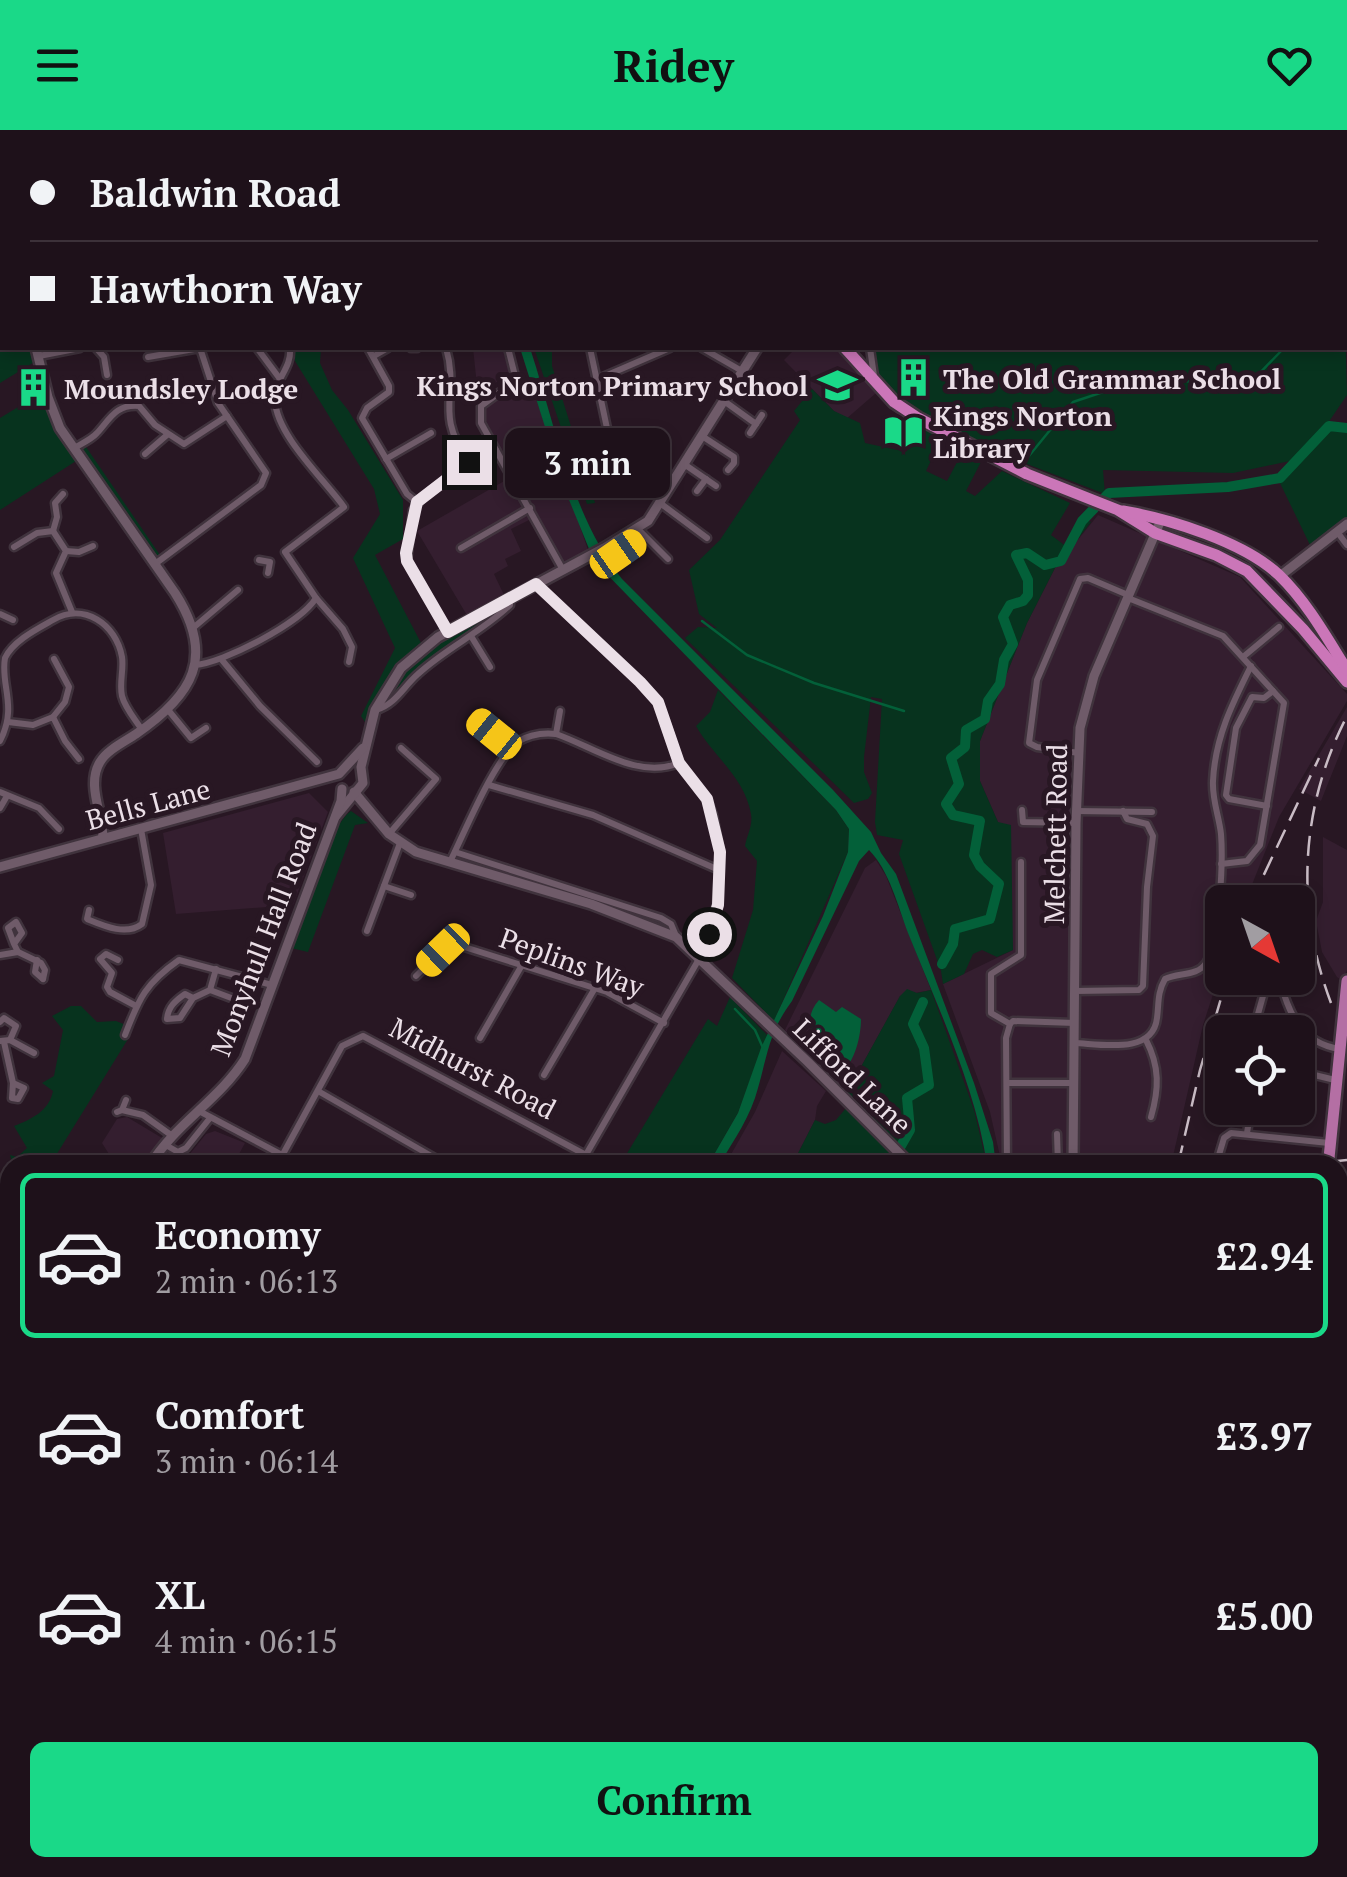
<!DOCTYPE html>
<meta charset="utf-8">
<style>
:root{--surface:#1e111a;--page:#261a23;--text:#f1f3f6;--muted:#a19da2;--line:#3c3139;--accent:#1ad988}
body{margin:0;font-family:"PT Serif",serif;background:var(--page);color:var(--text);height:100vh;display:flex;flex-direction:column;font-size:38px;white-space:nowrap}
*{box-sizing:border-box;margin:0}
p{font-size:32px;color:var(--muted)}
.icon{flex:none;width:55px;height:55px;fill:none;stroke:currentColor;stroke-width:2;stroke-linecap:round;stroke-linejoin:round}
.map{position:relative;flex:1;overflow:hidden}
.details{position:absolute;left:0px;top:1025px;width:1348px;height:722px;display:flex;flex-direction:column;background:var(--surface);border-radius:30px 30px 0 0;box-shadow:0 5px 15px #0003,0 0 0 2px var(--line)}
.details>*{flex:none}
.guide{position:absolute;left:0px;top:0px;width:1348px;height:220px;box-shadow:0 5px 15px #0003,0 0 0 2px var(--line);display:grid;align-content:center;height:220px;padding:0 30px;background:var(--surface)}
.needle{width:65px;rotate:140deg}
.buttons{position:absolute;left:1205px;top:755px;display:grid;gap:20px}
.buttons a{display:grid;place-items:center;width:110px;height:110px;border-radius:15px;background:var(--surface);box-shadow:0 5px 15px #0003,0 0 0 2px var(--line);font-size:50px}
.end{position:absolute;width:45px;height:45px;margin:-22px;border:12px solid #ebdfe7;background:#111;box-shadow:0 0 0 5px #111}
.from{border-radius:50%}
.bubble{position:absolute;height:70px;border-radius:15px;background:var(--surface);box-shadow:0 5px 15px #0003,0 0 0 2px var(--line);font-size:32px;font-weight:600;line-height:70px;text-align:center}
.car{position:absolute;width:30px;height:60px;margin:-30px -15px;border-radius:12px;box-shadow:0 0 8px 2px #0007;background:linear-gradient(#f5c518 24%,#345 0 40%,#f5c518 0 76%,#345 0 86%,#f5c518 0)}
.guide b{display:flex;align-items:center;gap:35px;height:95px;font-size:38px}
.guide b+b{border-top:2px solid var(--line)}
.guide i{width:25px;height:25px;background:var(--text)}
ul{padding:18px 0 0;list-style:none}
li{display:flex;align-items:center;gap:30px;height:165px;margin:0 20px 15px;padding:0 10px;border:5px solid transparent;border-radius:15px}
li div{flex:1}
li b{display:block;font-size:38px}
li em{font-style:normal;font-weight:600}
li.active{border-color:var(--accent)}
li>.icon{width:90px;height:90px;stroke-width:1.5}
.button{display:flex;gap:20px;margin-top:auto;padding:20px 30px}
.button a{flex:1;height:115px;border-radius:15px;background:var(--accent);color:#111;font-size:40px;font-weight:600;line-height:115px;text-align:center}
header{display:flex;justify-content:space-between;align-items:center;height:130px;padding:0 30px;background:var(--accent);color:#111;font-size:45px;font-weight:600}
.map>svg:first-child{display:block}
.built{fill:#341e2f}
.green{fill:#07331e}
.water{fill:#036039}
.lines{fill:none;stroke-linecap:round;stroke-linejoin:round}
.stream{stroke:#036039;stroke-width:2.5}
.canal{stroke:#036039;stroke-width:6}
.river{stroke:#036039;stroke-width:10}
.minor-casing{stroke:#40333d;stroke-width:11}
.tertiary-casing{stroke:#40333d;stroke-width:14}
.primary-casing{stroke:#40333d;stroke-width:16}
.trunk-casing{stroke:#40333d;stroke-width:16}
.minor{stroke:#6f5b69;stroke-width:6}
.tertiary{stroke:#6f5b69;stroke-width:9}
.primary{stroke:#b46fa4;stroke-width:11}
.trunk{stroke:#cb76b8;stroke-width:11}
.rail{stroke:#c9bcc5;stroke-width:2.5;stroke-dasharray:20 10;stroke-linecap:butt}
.primary-bridge-casing{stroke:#40333d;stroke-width:16;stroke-linecap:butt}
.primary-bridge{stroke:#b46fa4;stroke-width:11}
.route{stroke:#ebdfe7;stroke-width:12}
.labels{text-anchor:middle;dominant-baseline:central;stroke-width:10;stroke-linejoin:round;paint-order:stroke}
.poi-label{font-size:28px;font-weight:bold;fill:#ebdfe7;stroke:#281723;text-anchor:start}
.street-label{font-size:28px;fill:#ebdfe7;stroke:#281723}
</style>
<header><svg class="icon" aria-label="menu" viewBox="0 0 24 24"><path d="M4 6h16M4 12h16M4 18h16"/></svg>Ridey<svg class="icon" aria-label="heart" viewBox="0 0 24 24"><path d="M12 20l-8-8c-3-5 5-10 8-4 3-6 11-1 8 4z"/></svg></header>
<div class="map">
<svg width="1347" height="1747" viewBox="0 0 1347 1747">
<rect width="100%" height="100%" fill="#281723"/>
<g class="built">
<polygon points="473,218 503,218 511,242 478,265"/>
<polygon points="796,218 838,218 876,263 846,289 834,281 784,230"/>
<polygon points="530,250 588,420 565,434 486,291 485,278"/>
<polygon points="506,350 531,389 511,399 521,421 505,429 508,436 494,444 505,467 468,487 417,401"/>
<polygon points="1098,385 1240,447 1347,564 1347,571 1279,687 1245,772 1222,772 1222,837 1203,895 1171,1035 1002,1035 990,982 943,854 1013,820 998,692 980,651 980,611 1027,493 1055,438"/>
<polygon points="1347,577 1347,606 1321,671 1299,659"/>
<polygon points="309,663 328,682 293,775 176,784 163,703"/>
<polygon points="1323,707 1347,720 1347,840 1343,851 1337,847 1322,822 1316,791 1323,772"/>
<polygon points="876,730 886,746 931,860 900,866 851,955 844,962 785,900 865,738"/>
<polygon points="782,921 826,961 817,976 815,990 792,1035 725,1035 755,982"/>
<polygon points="127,987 162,1008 147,1035 128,1035 109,1024 102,1013 117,989"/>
<polygon points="215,1001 245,1013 233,1035 193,1035 185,1030 206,1004"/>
<polygon points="4,1050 10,1059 10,1297 0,1297 0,1053"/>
<polygon points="829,1738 1009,1738 1009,1747 843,1747"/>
</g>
<g class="green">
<polygon points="0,66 2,218 32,218 36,231 0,253"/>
<polygon points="1345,191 1347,265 1330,290 1290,331 1233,343 1103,340 1105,364 1027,334 920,284 876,252 873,218 1345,218"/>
<polygon points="293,218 321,218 320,233 332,260 348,280 403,370 403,409 375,425 421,513 385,551 365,592 361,586 395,518 353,428 380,384 374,359 295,231"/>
<polygon points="534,218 552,218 552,236 595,373 587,374"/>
<polygon points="812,259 834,281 860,293 865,313 902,321 919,294 942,307 926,341 947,351 964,319 982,330 966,361 975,366 1002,341 1070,373 1051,405 1067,417 1081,388 1091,392 1055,438 1027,493 980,611 980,651 998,692 1011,695 1013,820 997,827 982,820 973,824 964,844 943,854 941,841 899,724 903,710 877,705 875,692 882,569 871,567 864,627 864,642 872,663 868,669 854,673 685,508 698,497 717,498 699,484 689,440 720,410 800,290 794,281"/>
<polygon points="43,262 49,283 76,331 0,380 0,288"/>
<polygon points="1332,299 1347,301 1347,389 1337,401 1311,417 1279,351"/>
<polygon points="84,314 160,425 151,425 77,319"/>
<path d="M482,486L485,493L416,542L389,571L381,575C402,530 442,510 482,486Z"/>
<path d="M718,560L836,680L849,699L848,722L774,891L732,848L753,780L757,731L745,716C747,705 753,696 751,684C745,648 713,626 696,596L710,582Z"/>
<path d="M351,681L368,693L355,695L308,822L291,818C300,790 330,694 351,681Z"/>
<polygon points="907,859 917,863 931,860 974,980 987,1035 843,1035 837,1032 792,1035 815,990 825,994 836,990 852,971 844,962 851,955 900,866"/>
<polygon points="730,867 767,905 738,983 708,1035 620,1035 708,889 717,896"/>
<path d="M71,876H81L97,892L116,891L126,895L123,905L128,909L50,1035H13L10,1025L17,1027L27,1018L14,996C32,989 49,981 53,961L42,953L54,946L63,900L52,886Z"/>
<polygon points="10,1688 10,1738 163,1738 166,1747 0,1747 0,1700"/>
<polygon points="682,1738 829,1738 843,1747 675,1747"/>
</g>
<g class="water">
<path d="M520,218H530C555,294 571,385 622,449L833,660L871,702L881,723L896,744L974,953L993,1012L996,1035H987C976,958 937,875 908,803C898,776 889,740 869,720L859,731L792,871C769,902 768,923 758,958C751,986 734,1010 719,1035H708L738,983L761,918L823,786L848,722L849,699L836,680L594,431L565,360Z"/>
<path d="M819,870L836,882L842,877L861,889C861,906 855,932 841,943L831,927H822C813,907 802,889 819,870Z"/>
</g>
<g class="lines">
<g class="stream">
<polyline points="1024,332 1073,272 1124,255 1151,250 1174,248 1215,258 1251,252 1284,218"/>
<polyline points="702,491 747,525 814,553 904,581"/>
<polyline points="735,879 755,900 763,918"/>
</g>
<polyline class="canal" points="483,2 484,0"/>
<g class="river">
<polyline points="942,834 953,814 955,799 990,789 999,754 980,736 974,725 980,691 953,685 946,674 959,654 951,628 965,617 966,600 985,589 988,571 1000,554 1004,530 1013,514 1003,487 1010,475 1023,471 1028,465 1028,450 1016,425 1027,423 1045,435 1061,431 1082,391 1109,363 1228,357 1280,348 1329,296 1347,298"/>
<polyline points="890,1035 910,1000 907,968 929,955 924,918 913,894 923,872"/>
</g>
<defs>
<g id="minor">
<polyline points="50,0 50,2"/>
<polyline points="174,0 175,2"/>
<polyline points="566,0 566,2"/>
<polyline points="1020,0 1023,2"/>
<polyline points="310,2 313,0"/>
<polyline points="385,2 386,0"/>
<polyline points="441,2 441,0"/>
<polyline points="956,2 959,0"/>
<polyline points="96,218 104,227 107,245"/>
<polyline points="257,218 280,249"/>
<path d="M290,218C292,239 274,249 275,270C276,305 324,349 344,377L285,422L316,468L343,499L352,517L349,532"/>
<polyline points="368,218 389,256 389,262 367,278 362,288 407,364 417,372"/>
<polyline points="411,218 417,218"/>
<path d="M446,218C460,265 433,282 469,332"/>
<polyline points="508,218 515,246 507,257 481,276 481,293 563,440"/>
<polyline points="590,218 608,303"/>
<polyline points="702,218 742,241"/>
<polyline points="870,218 874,246"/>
<polyline points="39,226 80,218"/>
<polyline points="374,226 388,218"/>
<polyline points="148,227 200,218 218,273 266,343 261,355 155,434"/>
<polyline points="598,249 670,218"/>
<polyline points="724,271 756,294 750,303"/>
<polyline points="756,294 762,285"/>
<circle cx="609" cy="309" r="6"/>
<polyline points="702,306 734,327 734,333 728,340"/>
<path d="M74,318C81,314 92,309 97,303C110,289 116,274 139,276L155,295L184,314L227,286"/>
<polyline points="145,324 167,305"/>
<polyline points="386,329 431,303"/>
<polyline points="684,334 716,356"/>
<polyline points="697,361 706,349"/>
<polyline points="660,373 707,408"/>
<polyline points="637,398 668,429"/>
<polyline points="53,401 57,387 55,373 63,364"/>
<polyline points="1338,403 1347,415"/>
<polyline points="14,417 37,403 53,401 66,421 56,443 72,482"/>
<polyline points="461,418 530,378"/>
<polyline points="66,421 79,422 93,416"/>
<polyline points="617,424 643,406"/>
<polyline points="259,430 270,432 268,443"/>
<polyline points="536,455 641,552 658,572 679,633 707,669 713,685 720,722 717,775 699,829 580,1035"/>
<polyline points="1128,468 1223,506 1284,573 1260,715 1247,731 1221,734"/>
<polyline points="0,484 13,490"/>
<polyline points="193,498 238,460"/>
<polyline points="448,502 407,431 413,380 423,367 469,332 496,320"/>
<polyline points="471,506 490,537"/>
<polyline points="1243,527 1279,497"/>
<polyline points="222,530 260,576 317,632"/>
<path d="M195,535C223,533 301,493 316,468"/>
<path d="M376,580C396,574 403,557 418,544C446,518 482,502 510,475V469"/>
<polyline points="169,581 191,608 206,598"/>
<polyline points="53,587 65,572 69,557 54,529"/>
<polyline points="477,590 511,618"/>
<polyline points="8,592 33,595 53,587 65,611 79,629"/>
<polyline points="556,604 560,581"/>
<path d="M0,611C18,576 0,555 5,528C13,511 37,499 53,490C84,472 116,494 122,527C124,540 119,553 122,566C125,578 135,589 142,600"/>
<polyline points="1079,623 1037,617 1029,613 1037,550 1080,449 1088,448 1128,465"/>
<polyline points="489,655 593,685 719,740"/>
<polyline points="0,662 39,678 59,699"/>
<polyline points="1267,676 1229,669 1226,665 1236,598 1252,567 1264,568 1273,561"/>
<polyline points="0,678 7,666"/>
<polyline points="1022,680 1023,692 1076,693"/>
<polyline points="1076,681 1152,682"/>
<polyline points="389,704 436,649 401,618"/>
<polyline points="455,722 661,788 671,794 676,806"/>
<path d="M450,732C465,701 489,643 511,618C521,606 541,602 556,604C594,617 638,650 679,633"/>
<polyline points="384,756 411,765"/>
<path d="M89,780L87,789C104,796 126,806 142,794L151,755L141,699"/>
<polyline points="367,801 400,713"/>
<polyline points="18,822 41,833 45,840 43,849"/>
<polyline points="0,825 18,822 14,814 22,803 16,792 8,798 14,814"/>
<polyline points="37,830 35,842 43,849"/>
<polyline points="118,830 106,824 100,829 112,843 107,857 110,862 136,876"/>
<polyline points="416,846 443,819 458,815 607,862 664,893"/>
<path d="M1279,848C1289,882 1299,913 1340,919"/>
<polyline points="210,860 234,869"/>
<polyline points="1075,861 1139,860 1143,856 1147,757 1153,706 1147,694 1127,689 1123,681"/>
<path d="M193,868L180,888L167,889C168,877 175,871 185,864L193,868L210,860L216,839"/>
<polyline points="0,892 4,888 16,896 10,910"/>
<polyline points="1010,894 1013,891 1075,893"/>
<polyline points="1253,902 1268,848"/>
<path d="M125,905C139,868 146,853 179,830L272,855"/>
<polyline points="480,908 522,835"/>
<path d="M1146,910C1160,937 1159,959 1151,987"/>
<polyline points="0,911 10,910 34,923"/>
<polyline points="4,912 13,953 24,958 18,969 12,968 13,953"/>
<path d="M1074,913C1101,914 1153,925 1157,888C1159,874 1157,863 1165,849C1178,842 1197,847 1206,833C1220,814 1223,729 1221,704C1219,686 1212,670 1213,651C1215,608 1232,574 1251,536"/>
<polyline points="1214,920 1222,922"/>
<polyline points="1298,941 1335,950"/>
<polyline points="544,945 595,858"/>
<polyline points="1008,953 1074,953"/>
<polyline points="318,961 447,1035"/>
<polyline points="122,980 143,985 171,1005"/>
<polyline points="199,981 282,1025"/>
<polyline points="117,982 122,980 126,970"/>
<polyline points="1247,1003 1251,978"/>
<polyline points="1057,1004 1058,1035"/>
<polyline points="164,1014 178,1022 186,1018 210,988"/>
<polyline points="277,1035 342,916 363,906 586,1025"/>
<polyline points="1007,1035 1006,908 1010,894 991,883 991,844 1021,825 1021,732"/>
<polyline points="1216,1035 1224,1008 1231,1003 1329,1013"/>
<polyline points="1338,1117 1347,1117"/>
<polyline points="1338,1283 1347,1284"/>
<polyline points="0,1367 10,1365"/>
<polyline points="0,1454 10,1452"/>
<polyline points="1338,1478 1347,1475"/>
<polyline points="0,1496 10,1496"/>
<polyline points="1338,1564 1347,1554"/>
<polyline points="1338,1657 1347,1662"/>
<polyline points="366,1738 380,1747"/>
<polyline points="478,1747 479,1738"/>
<polyline points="557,1747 558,1738"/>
<polyline points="634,1747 634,1738"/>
<polyline points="1019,1747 1020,1738"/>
<polyline points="1176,1747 1178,1738"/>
</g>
<g id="tertiary">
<polyline points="672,0 672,2"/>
<polyline points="10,2 10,0"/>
<polyline points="863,2 865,0"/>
<polyline points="1345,15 1347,7"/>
<polyline points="0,61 2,61"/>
<polyline points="1345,187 1347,188"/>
<path d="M36,218L48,267L60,298L175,463C216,527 193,565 136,604C124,612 107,620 100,632C86,655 103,684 103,708"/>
<polyline points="1280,446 1347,394"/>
<polyline points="354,662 389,704 416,722 591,774 676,807 808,932 911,1035"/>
<polyline points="336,686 363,653 361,637 375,580 401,538 438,507 604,418 648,391 757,218"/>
<polyline points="0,737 339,644 363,618"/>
<path d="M150,1035C176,993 219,970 245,929L341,671L342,659"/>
<polyline points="1073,1035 1076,693 1080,598 1094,546 1161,390"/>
<polyline points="0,1614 10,1602"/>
<polyline points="213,1738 215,1747"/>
</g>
<g id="primary">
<polyline points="1329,1028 1347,851"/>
<polyline points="1338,1415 1347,1427"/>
<polyline points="1338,1722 1347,1704"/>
<polyline points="1325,1747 1330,1738"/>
</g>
<g id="trunk">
<polyline points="765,2 765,0"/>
<polyline points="845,218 894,272 918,288 1027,344 1118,380 1155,403 1216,425 1247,441 1303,499 1347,552"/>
<path d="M1123,381C1170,389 1244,412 1279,445C1307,472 1327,508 1347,540"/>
</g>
</defs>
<use href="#minor" class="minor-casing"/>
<use href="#tertiary" class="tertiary-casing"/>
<use href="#primary" class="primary-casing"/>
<use href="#trunk" class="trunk-casing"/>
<use href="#minor" class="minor"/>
<use href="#tertiary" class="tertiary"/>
<use href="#primary" class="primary"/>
<use href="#trunk" class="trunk"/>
<g class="rail">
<polyline points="1251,772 1319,628"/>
<path d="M1331,873C1295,778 1300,677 1347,586"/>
<polyline points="1178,1035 1200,940 1227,848"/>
<polyline points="1298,1035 1347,1030"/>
<polyline points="1103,1747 1104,1738"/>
</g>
<defs>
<polyline id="primary-bridge" points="1327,1035 1329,1028"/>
</defs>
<use href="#primary-bridge" class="primary-bridge-casing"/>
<use href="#primary-bridge" class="primary-bridge"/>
</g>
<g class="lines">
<polyline class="route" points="469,332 417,372 406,423 407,431 448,502 536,454 640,552 658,572 679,633 707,669 720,722 718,775 709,804"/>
</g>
<defs>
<symbol id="building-bare" viewBox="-9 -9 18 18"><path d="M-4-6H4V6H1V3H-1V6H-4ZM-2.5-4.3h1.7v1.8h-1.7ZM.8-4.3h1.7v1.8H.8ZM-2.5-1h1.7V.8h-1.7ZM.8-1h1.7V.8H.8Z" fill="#1ad988" stroke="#281723" stroke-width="2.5" paint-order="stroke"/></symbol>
<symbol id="school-bare" viewBox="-9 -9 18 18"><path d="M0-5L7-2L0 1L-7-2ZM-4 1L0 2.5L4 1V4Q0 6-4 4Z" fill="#1ad988" stroke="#281723" stroke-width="2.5" paint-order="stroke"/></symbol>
<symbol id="library-bare" viewBox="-9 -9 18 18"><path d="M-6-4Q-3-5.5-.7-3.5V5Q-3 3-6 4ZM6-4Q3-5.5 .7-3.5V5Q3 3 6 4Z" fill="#1ad988" stroke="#281723" stroke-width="2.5" paint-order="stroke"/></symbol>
</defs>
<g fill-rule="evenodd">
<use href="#building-bare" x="886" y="220" width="55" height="55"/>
<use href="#school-bare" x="810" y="228" width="55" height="55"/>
<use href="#building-bare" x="6" y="230" width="55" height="55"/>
<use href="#library-bare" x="876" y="274" width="55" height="55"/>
</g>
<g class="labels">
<g class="poi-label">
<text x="943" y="248">The Old Grammar School</text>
<text x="808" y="255" text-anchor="end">Kings Norton Primary School</text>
<text x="64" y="258">Moundsley Lodge</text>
<text x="933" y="285">Kings Norton<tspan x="933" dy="32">Library</tspan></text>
</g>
<g class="street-label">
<text transform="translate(148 674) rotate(-15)">Bells Lane</text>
<text transform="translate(1055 704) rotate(-89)">Melchett Road</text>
<text transform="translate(263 809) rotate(-69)">Monyhull Hall Road</text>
<text transform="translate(572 832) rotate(20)">Peplins Way</text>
<text transform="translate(473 938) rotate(28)">Midhurst Road</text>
<text transform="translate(853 946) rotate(44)">Lifford Lane</text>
</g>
</g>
</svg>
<div class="buttons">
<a><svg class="needle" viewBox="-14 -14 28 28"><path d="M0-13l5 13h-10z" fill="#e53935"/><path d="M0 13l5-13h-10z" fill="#a19da2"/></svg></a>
<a><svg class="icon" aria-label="locate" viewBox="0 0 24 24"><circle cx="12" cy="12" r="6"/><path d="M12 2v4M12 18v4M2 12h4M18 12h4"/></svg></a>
</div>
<i class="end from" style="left:709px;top:804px"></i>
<i class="end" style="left:469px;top:332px"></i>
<div class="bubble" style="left:505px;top:298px;width:165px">3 min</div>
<i class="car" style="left:618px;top:424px;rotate:55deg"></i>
<i class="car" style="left:494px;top:604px;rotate:309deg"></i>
<i class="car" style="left:443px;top:820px;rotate:226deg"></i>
<div class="guide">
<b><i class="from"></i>Baldwin Road</b>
<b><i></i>Hawthorn Way</b>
</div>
<section class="details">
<ul>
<li class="active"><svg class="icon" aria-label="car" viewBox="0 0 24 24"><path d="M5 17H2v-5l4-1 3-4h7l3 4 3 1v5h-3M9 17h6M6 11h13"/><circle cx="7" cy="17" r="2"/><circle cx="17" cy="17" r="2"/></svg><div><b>Economy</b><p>2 min · 06:13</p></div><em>£2.94</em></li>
<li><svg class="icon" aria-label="car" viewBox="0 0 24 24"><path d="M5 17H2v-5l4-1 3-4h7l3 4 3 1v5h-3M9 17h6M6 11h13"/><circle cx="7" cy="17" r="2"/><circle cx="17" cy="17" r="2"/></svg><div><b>Comfort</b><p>3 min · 06:14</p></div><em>£3.97</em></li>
<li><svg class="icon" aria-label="car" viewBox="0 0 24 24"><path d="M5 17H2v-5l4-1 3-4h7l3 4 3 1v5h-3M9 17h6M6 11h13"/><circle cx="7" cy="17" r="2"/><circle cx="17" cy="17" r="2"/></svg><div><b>XL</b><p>4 min · 06:15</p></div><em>£5.00</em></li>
</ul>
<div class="button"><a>Confirm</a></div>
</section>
</div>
